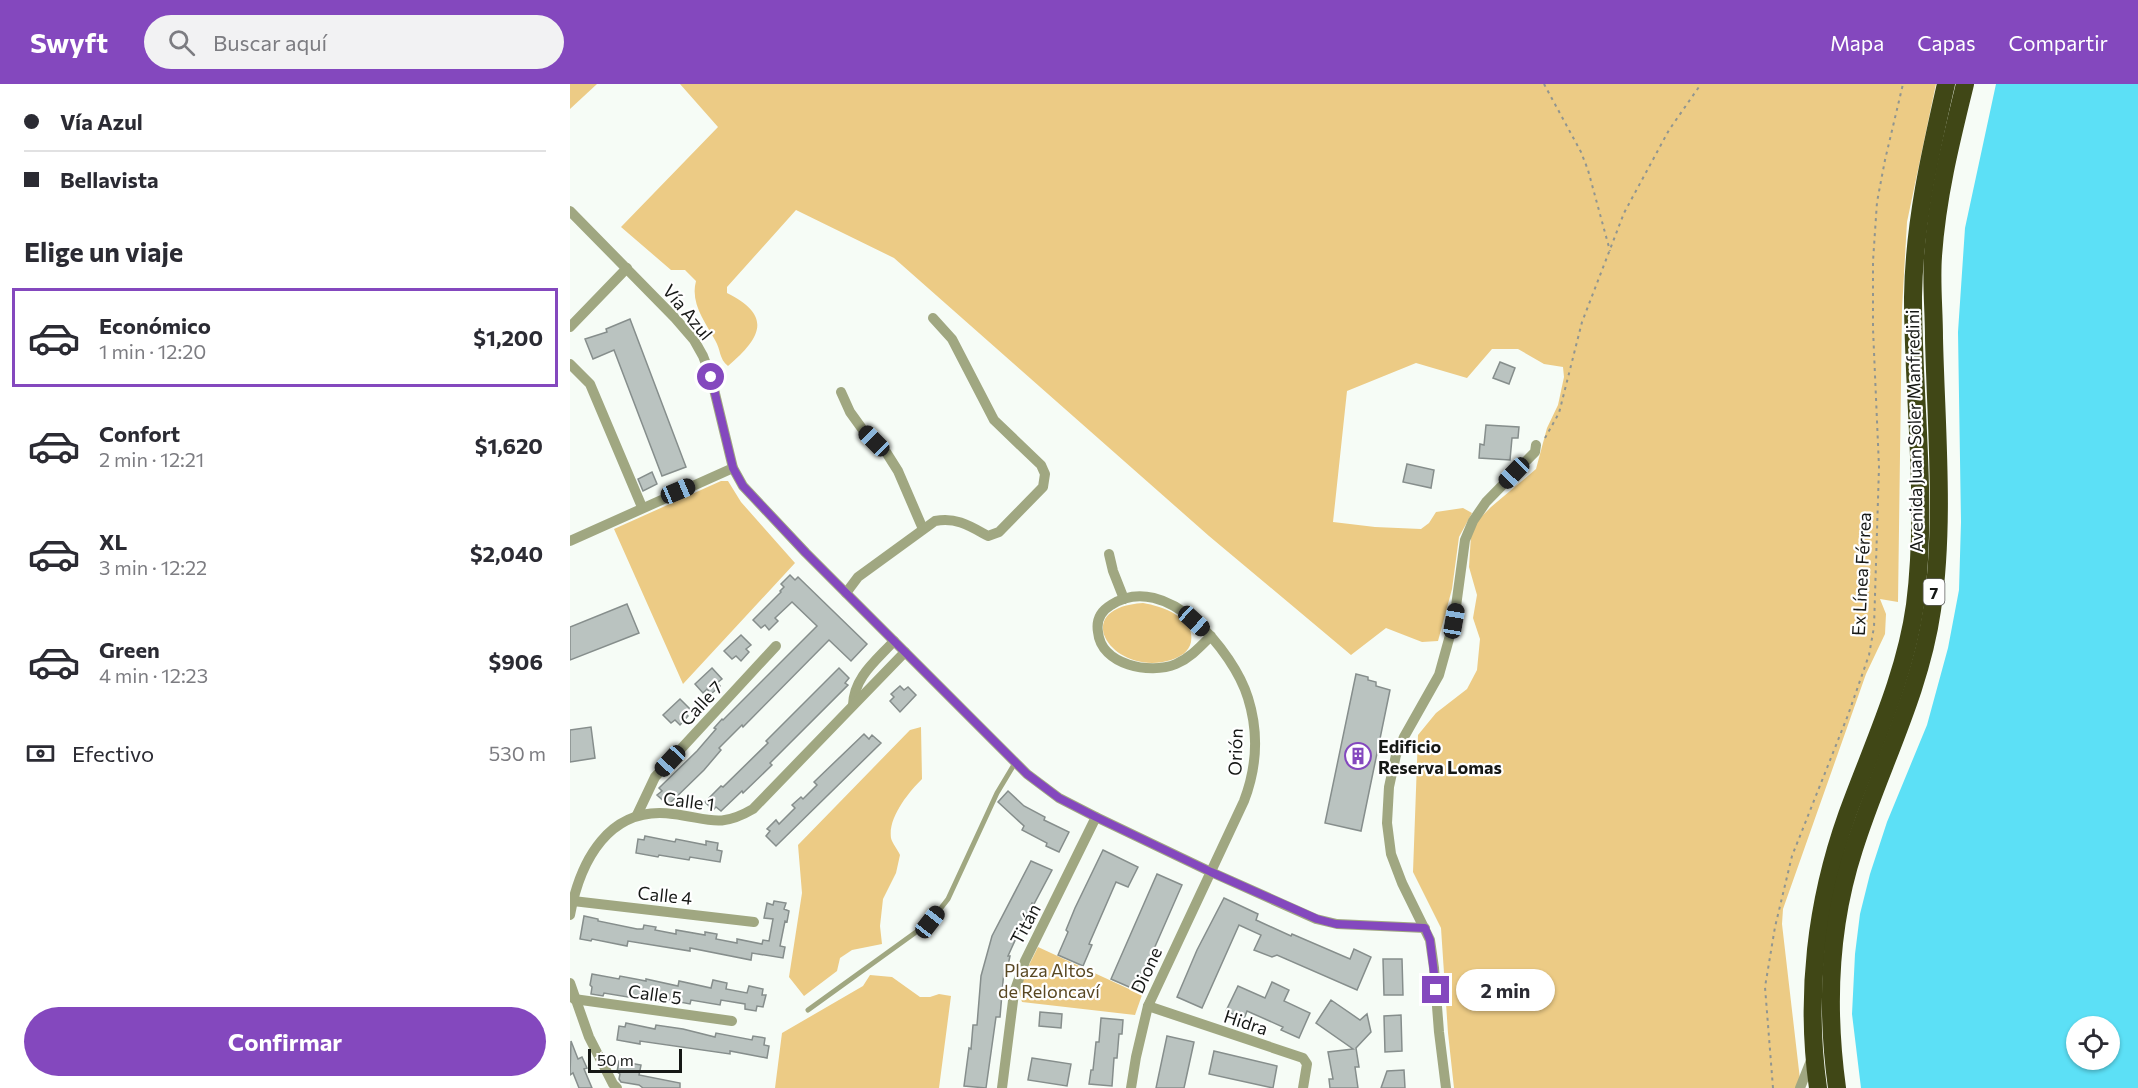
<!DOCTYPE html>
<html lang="es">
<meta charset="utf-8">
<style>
:root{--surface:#fff;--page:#f2f2f3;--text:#2b2b33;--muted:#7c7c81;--line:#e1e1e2;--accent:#8448be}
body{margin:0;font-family:Commissioner,sans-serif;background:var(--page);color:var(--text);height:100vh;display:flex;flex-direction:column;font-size:22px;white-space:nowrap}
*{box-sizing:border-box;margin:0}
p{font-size:20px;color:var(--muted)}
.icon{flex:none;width:33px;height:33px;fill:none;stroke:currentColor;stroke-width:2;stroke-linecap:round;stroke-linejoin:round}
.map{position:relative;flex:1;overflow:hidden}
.panel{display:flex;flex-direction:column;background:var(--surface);width:570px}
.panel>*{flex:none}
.hud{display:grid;align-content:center;height:132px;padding:0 24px;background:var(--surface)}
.buttons{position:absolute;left:1496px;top:932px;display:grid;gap:12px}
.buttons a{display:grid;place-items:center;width:54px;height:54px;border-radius:50%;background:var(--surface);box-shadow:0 2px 4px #0004;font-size:30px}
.scale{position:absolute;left:18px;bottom:15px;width:94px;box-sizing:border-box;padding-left:6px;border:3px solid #161816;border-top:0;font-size:16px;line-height:21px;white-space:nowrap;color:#161816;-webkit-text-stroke:4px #fff;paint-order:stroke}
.end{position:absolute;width:27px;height:27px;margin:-14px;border:8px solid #8448be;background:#fff;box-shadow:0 0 0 3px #fff}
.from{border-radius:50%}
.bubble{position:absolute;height:42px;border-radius:21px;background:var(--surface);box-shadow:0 2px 4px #0004;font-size:20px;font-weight:700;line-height:42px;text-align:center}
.car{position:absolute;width:18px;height:36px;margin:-18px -9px;border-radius:8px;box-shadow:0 0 4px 2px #0007;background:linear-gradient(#222 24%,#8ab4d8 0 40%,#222 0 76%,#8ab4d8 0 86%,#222 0)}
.hud b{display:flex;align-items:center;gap:21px;height:57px;font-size:22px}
.hud b+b{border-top:2px solid var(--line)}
.hud i{width:15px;height:15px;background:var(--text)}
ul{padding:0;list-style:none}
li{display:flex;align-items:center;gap:18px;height:99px;margin:0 12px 9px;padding:0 12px;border:3px solid transparent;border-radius:0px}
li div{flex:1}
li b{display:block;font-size:22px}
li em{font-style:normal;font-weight:700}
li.current{border-color:var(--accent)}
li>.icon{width:54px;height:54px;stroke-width:1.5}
h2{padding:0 24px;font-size:27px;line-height:72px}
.pay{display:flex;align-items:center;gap:15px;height:66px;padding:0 24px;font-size:22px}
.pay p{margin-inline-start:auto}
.action{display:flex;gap:12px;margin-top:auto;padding:12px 24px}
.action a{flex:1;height:69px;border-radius:36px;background:var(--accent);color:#fff;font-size:24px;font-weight:700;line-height:69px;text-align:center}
header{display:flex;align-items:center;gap:36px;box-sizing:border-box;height:84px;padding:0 30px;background:var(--accent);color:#fff}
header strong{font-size:28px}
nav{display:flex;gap:33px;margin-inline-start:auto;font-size:21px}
.search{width:420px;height:54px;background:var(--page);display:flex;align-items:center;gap:15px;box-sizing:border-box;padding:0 21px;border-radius:33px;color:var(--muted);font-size:22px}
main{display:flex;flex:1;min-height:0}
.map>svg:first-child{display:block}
.green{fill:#eccb85}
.water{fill:#5ce0f6;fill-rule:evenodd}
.building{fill:#bac3c0;stroke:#868e8c;stroke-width:1.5}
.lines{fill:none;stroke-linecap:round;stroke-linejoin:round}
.path{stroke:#909590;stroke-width:2;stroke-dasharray:3 4.5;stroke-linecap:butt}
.lane{stroke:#a0a781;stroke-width:5}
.street{stroke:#a0a781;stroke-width:10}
.highway{stroke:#404716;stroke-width:18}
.route{stroke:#8448be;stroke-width:8}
.labels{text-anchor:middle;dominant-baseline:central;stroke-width:4.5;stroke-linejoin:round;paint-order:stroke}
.shield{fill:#fff;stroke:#5c5d5c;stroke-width:1.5}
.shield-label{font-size:16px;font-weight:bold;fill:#161816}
.street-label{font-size:18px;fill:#161816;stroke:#fff}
.poi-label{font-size:18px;font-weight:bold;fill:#161816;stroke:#fff;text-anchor:start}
.park-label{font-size:18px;fill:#584722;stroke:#fff}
</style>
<header>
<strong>Swyft</strong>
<div class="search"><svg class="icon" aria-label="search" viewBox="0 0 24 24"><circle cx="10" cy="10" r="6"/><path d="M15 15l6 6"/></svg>Buscar aquí</div>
<nav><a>Mapa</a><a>Capas</a><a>Compartir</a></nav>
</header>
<main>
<section class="panel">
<div class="hud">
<b><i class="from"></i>Vía Azul</b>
<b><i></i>Bellavista</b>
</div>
<h2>Elige un viaje</h2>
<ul>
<li class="current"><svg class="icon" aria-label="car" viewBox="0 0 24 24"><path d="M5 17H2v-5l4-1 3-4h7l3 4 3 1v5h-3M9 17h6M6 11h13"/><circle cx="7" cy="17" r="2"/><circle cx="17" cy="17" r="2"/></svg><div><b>Económico</b><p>1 min · 12:20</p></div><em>$1,200</em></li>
<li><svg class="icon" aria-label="car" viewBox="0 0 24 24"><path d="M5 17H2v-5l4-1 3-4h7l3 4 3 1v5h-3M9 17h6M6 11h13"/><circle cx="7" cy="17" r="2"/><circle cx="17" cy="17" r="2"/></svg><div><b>Confort</b><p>2 min · 12:21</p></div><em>$1,620</em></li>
<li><svg class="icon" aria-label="car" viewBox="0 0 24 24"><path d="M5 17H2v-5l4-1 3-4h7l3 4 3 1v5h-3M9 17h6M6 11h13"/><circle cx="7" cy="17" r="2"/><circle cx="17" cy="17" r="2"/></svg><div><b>XL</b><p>3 min · 12:22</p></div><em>$2,040</em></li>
<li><svg class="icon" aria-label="car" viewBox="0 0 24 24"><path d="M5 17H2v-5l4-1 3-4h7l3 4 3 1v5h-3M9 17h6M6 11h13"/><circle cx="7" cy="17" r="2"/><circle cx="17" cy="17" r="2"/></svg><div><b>Green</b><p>4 min · 12:23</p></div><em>$906</em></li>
</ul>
<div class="pay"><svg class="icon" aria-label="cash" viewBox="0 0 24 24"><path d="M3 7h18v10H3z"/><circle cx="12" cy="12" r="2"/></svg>Efectivo<p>530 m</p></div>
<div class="action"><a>Confirmar</a></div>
</section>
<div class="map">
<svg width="1568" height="1004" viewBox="0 0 1568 1004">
<rect width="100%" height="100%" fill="#f6fcf6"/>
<g class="green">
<polygon points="0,0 27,0 0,25"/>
<path d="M110,0H1366L1337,138L1332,225L1328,518L1310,515L1316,530L1315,550L1296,590L1213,825L1212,840L1231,1004H884L878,949L871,844L843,788L848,651L866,629L897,605L907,586L910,555L903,534L907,511L899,483L901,451L906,438L921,423L966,385L977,344L988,321L994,293L993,283L974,280L948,265H922L897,294L846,279L777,307L763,438L805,443L851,445L859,439L866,428L893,424L902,429L889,453L882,505L868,557L852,558L816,544L781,571L639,452L324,174L226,126L157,203V209C204,232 190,255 158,282C149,275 151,266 145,256C135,238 120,219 126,197L115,186H101L51,143L148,43Z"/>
<polygon points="151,397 158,397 171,418 225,479 113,600 44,445"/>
<path d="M573,519C592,522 626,534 621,558C619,568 610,573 601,576C544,594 496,524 573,519Z"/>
<path d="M351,643L352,695C339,708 318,733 321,754C322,759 328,766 330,771L326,789L313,815L310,842L312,860L282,866L270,874L267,887L234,912L219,893L232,809L228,761L340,646Z"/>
<polygon points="468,863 572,911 565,931 452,918 449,908 457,885"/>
<polygon points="300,891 322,893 350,913 360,913 369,910 381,912 369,1004 205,1004 212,949 293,902"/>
</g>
<path class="water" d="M1426,0H1568V1004H1291L1282,930L1285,870L1290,830L1300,790L1317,738L1357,641L1378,564L1389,506L1391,438L1388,248L1395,144ZM1506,942H1539V975H1506Z"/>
<g class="building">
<polygon points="60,235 116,383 92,392 44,266 23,275 15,255 37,248 36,245"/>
<polygon points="930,278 945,284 939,300 923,294"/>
<polygon points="916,341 949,343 948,354 942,354 940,376 909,374 910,360 914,361"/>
<polygon points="837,380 864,386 861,404 833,398"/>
<polygon points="82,388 87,400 73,407 68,395"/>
<polygon points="220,491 225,496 228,493 297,560 281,577 259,556 173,643 172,641 149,664 151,666 134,686 98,721 87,711 92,707 89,704 127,667 146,645 144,644 152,635 153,636 247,542 222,518 205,534 208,537 199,546 195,541 191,544 183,536 211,508 210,507 214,503 211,500"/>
<polygon points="57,520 69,549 0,576 0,543"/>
<polygon points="171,551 181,561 176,565 179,568 171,577 166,572 162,575 154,567"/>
<polygon points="142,584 152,595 147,599 150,602 141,610 137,605 133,609 125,600"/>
<polygon points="269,584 279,594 275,599 278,601 200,679 202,681 173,709 172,707 151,727 146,723 143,726 135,718 151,702 153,703 198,659 196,657"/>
<polygon points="786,590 798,593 798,596 806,598 806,602 820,606 791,747 755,739"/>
<polygon points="330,602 334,606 338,603 346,611 330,628 320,617 324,613 321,610"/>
<polygon points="110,615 120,625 116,629 118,632 110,641 105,636 101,639 93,631"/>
<polygon points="21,643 25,674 0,678 0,646"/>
<polygon points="294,650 299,655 302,651 311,659 206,762 196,752 200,747 197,745 206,736 209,740 225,724 222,721 231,713 233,715 247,701 244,698"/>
<polygon points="438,707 454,722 475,733 474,736 499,748 489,768 476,762 477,759 452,746 454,742 428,718"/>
<polygon points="75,752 105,758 106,755 136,761 136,757 148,759 147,766 152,767 150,778 120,773 119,776 89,771 88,773 66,769 68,755 74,756"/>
<polygon points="533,766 568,783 558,803 546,798 519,860 522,861 513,882 488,871 498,848 496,846 505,824"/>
<polygon points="461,777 482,786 464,820 462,819 438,872 440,872 437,886 434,886 430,933 426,933 416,1004 394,1002 399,964 401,965 403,941 407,941 411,892 422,852"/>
<polygon points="587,790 612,801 566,906 541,895"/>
<polygon points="654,814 688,830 686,836 721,852 722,850 780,875 784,865 801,873 787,906 707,871 702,873 684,866 691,851 669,841 632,924 607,913 627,866"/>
<polygon points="204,817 216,819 214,825 219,827 217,838 215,837 210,862 215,863 213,874 182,869 181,876 120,864 120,867 58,857 57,862 22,855 21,857 10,855 14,832 28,835 28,837 67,845 73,845 74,841 86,843 85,846 106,850 106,846 135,851 135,848 147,850 146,855 167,859 167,855 192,860 193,856 199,857 203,835 194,834 197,819 203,821"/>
<polygon points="813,875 832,875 833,911 814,911"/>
<polygon points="22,890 49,895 50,892 76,897 76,895 108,902 109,897 141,904 143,896 157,899 156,905 177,909 179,902 193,905 192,911 196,911 193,923 187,922 186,927 175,925 175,920 151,916 150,921 121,916 120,920 89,914 88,918 34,909 33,912 21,910 22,903 20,901"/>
<polygon points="702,898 719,906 714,917 740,929 729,954 711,946 713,943 677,927 674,935 656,927 668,902 695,914"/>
<polygon points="761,916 790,936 797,930 801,948 786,964 789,983 785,983 788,1004 760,1004 759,995 763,995 758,968 783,965 746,939"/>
<polygon points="470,928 492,930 491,944 469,942"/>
<polygon points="831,931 832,967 815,968 814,932"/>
<polygon points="531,934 553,936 552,950 549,950 547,974 544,974 542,1002 519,1000 521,986 523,986 526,958 529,958"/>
<polygon points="56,939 85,945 86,941 113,945 145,953 146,949 182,956 183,952 195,954 194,961 199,962 197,974 160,967 160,970 70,957 70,960 47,956 49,942 55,943"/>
<polygon points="597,952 624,958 614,1004 586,1004"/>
<polygon points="1,957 8,975 12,973 17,984 14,985 22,1004 9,1004 3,989 0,991"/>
<polygon points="644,967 707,982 703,1004 639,990"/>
<polygon points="462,974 501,980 497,1002 458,996"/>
<polygon points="49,977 71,981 69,991 110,999 110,1004 73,1004 69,1001 51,998 49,995 50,990 47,988"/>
<polygon points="834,986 835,1004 811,1004 817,987"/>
</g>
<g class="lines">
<g class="path">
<polyline points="974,0 1011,68 1018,86 1040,167"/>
<polyline points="975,354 989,329 1012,238 1054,129 1099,46 1131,0"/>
<polyline points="1203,1004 1195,903 1205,843 1222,772 1278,631 1299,571 1304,543 1309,383 1303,245 1303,177 1307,118 1315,76 1333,0"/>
</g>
<polyline class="lane" points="238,926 360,838 378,815 427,709 445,679"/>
<g class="street">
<polyline points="0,127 105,234 124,256 133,272 141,293 163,384 173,402 236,469 457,690 489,714 526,733 641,788 746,835 767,840 855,844"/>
<polyline points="0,243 57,184"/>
<polyline points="0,280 20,300 72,423"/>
<polyline points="271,308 280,328 293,346 316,368 328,387 353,445"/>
<polyline points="0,457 163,384"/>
<polyline points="539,470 543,487 554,515"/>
<path d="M276,509L288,493L365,437C387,433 400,442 418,452L429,448L473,403L475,390L471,381L424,336L382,255L363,234"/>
<path d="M283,621C284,593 306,577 324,557"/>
<polyline points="67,731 85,693 206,562"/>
<polyline points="3,817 184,838"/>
<path d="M0,831C10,777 39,721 103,730C138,734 149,745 183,725L335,568"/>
<polyline points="0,899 19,953 43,1000 47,1004"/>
<polyline points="4,915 162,937"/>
<polyline points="578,922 733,974 737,980 733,1004"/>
<polyline points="432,1004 444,909 455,877 526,733"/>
<path d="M561,1004L566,973L578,922L674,717C687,683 689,649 678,614C664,568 596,485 541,521C531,527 526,536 528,548C531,581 580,591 606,580C620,574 630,563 641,552"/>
<polyline points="876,1004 869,948 864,884 860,856 832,799 821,770 817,739 819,703 826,671 834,653 869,591 884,537 895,456 903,437 916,418 965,368 966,361"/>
<polyline points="1230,1004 1242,974"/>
</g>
<g class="highway">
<path d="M1248,1004C1235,912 1246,818 1277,731C1302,662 1335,594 1345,521C1358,419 1343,315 1343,213C1344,140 1360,70 1376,0"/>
<path d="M1267,1004C1256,924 1259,842 1284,765C1309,685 1350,610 1362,526C1375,438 1366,343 1364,254C1364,226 1361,199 1363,172C1367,113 1381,57 1395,0"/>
</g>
</g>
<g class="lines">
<polyline class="route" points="141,293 163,384 173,402 236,469 457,690 489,714 526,733 641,788 747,835 766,840 855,844 860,856 866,906"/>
</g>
<defs>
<symbol id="building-ring" viewBox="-11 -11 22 22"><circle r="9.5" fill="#fff" stroke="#8448be" stroke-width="1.5"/><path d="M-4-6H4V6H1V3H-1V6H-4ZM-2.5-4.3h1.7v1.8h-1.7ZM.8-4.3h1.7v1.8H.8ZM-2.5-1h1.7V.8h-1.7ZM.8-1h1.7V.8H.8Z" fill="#8448be"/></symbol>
</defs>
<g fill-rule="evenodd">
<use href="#building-ring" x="773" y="657" width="30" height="30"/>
</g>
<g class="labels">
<rect class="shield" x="1353.5" y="495" width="21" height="26" rx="4.5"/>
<g class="shield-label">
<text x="1364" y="508">7</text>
</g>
<g class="street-label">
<text transform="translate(118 228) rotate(50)">Vía Azul</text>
<text transform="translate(1344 347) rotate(-91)">Avenida Juan Soler Manfredini</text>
<text transform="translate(1291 490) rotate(-87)">Ex Línea Férrea</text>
<text transform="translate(131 619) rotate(-47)">Calle 7</text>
<text transform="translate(665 668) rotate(-88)">Orión</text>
<text transform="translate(119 717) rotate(7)">Calle 1</text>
<text transform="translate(95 811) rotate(6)">Calle 4</text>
<text transform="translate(455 840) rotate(-62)">Titán</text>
<text transform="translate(576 886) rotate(-65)">Dione</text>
<text transform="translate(85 910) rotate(8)">Calle 5</text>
<text transform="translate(676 938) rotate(18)">Hidra</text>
</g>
<g class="poi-label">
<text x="808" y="662">Edificio<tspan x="808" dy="21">Reserva Lomas</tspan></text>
</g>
<g class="park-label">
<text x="479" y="886">Plaza Altos<tspan x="479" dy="21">de Reloncaví</tspan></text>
</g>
</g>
</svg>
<div class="buttons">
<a><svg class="icon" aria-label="locate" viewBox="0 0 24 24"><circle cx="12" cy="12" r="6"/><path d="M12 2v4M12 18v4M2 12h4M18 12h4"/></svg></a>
</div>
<div class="scale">50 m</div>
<i class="end from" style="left:141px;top:293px"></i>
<i class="end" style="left:866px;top:906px"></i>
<div class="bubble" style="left:886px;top:885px;width:99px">2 min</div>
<i class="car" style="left:304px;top:357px;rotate:315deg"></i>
<i class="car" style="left:944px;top:389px;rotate:224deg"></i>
<i class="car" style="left:108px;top:407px;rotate:67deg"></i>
<i class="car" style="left:624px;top:537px;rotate:132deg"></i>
<i class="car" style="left:884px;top:537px;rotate:10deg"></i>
<i class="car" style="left:100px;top:677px;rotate:223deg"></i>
<i class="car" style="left:360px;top:838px;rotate:38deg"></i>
</div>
</main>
